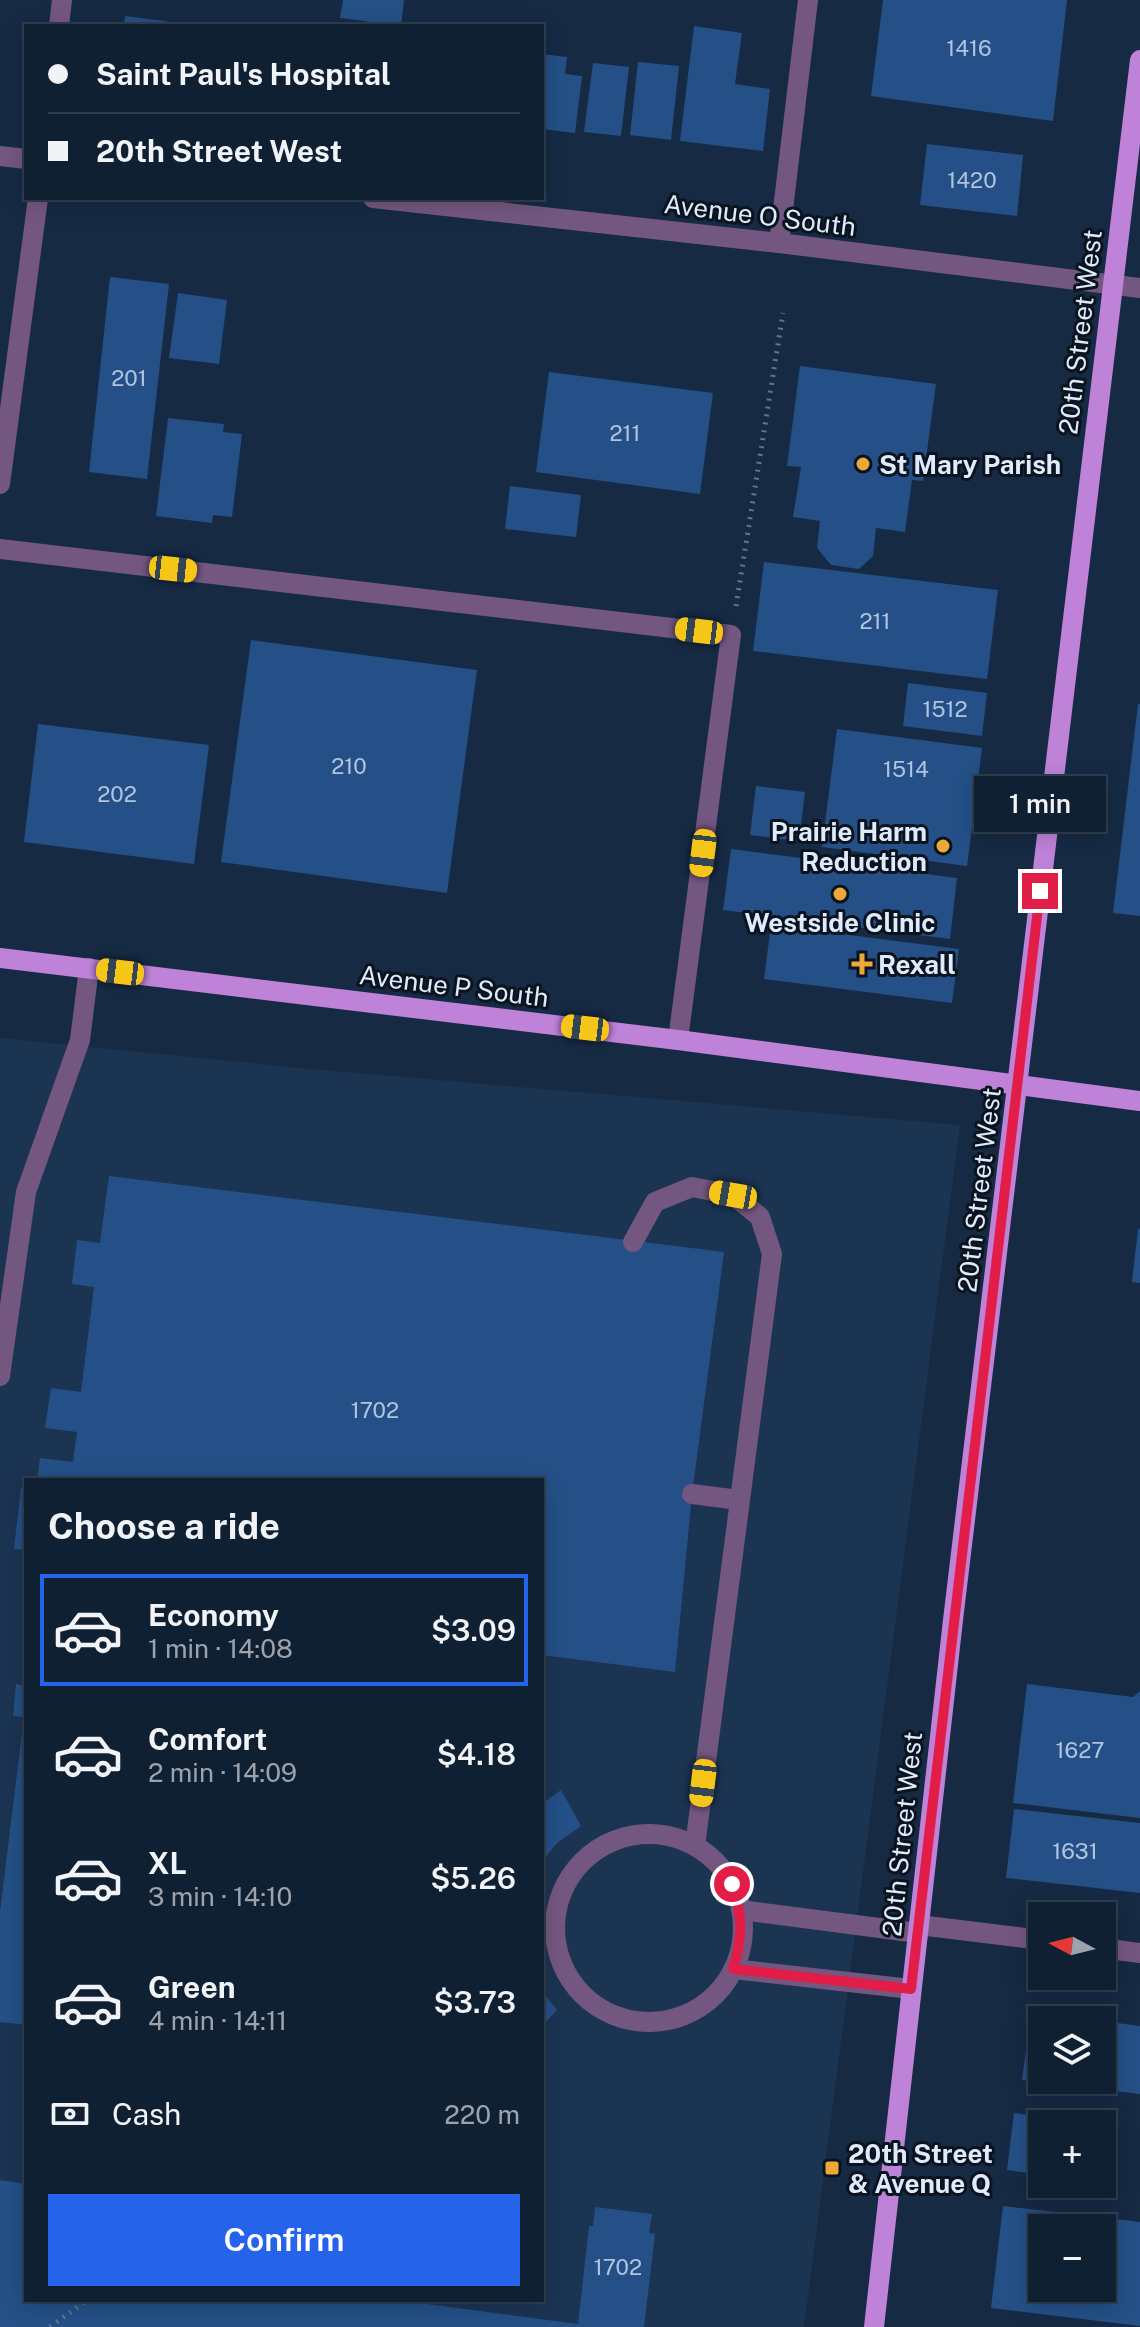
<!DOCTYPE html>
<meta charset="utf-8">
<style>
:root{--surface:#102033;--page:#19283b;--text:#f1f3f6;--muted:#9ca3ac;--line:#303e4e;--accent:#2563eb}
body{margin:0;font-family:"Public Sans",sans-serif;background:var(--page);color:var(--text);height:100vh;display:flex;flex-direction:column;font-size:30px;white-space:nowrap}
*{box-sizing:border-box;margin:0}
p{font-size:26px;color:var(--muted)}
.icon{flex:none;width:44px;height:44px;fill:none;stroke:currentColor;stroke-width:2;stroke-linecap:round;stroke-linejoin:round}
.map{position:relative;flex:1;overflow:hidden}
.panel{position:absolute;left:24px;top:1478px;width:520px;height:824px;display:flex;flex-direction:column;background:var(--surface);border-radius:0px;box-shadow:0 4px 20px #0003,0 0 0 2px var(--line)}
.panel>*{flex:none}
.top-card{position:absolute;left:24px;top:24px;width:520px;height:176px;border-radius:0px;box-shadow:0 4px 20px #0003,0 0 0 2px var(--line);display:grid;align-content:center;height:176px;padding:0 24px;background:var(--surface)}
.needle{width:52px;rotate:277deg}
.buttons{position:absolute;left:1028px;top:1902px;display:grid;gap:16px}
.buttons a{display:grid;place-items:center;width:88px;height:88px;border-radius:0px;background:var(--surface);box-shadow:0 4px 20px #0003,0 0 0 2px var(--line);font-size:40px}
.end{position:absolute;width:36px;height:36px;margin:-18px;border:10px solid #e11d48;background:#fff;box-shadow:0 0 0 4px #fff}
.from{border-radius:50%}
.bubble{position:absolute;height:56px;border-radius:0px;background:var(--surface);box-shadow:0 4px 20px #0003,0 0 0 2px var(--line);font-size:26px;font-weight:600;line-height:56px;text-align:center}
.car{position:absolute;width:24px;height:48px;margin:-24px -12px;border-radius:10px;box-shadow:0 0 6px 2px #0007;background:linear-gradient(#f5c518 24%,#345 0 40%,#f5c518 0 76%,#345 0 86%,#f5c518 0)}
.top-card b{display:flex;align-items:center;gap:28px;height:76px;font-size:30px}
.top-card b+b{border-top:2px solid var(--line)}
.top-card i{width:20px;height:20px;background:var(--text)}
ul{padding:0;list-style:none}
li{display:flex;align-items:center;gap:24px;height:112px;margin:0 16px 12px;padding:0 8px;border:4px solid transparent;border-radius:0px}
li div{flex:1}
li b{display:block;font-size:30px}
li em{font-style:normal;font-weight:600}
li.selected{border-color:var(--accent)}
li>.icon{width:72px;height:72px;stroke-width:1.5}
h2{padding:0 24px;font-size:36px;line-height:96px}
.pay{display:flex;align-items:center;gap:20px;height:88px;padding:0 24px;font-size:30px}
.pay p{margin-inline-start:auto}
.primary-button{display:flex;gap:16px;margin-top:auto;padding:16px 24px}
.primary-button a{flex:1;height:92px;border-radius:0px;background:var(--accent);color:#fff;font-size:32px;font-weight:600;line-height:92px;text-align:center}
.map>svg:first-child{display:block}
.built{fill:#1b3452;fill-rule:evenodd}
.building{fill:#245087;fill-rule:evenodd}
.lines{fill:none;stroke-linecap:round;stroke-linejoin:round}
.path{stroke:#63748b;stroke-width:5;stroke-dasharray:2 6;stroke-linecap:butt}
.minor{stroke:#745781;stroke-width:20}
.major{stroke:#bf82d9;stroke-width:20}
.route{stroke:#e11d48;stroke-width:10}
.poi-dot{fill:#eca93a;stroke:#0a131e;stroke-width:3}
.labels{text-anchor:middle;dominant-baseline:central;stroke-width:6;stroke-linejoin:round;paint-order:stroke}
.number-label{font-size:22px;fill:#b0c4df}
.street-label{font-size:26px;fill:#deebfc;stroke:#0a131e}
.poi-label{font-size:26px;font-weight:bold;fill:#deebfc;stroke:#0a131e;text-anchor:start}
</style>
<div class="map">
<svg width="1140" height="2327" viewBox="0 0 1140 2327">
<rect width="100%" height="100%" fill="#162a44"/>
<path class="built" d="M0,1038L300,1068L960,1125L804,2327H0ZM26,1480H542V2300H26Z"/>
<g class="building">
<polygon points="343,0 404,0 401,26 340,18"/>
<polygon points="883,0 1067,0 1053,121 871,96"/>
<polygon points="125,16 187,24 187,26 124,26"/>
<polygon points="694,26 742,33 735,84 770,89 763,151 680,141"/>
<polygon points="542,54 567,57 565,74 582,76 575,133 542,129"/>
<polygon points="638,62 679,66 671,140 630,135"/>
<polygon points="593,63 629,67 621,136 584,132"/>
<polygon points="927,144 1023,155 1017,216 920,205"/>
<polygon points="110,277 169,284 147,479 89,472"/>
<polygon points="178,293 227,300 219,364 169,358"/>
<polygon points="800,366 936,384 923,481 912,480 905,532 876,528 873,556 859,569 831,565 817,548 820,521 793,517 801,467 787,466"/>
<polygon points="549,372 713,393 700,494 536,472"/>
<polygon points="168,418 224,424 223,432 242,434 232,517 213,515 212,523 156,516"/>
<polygon points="510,486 581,495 576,537 505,529"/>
<polygon points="764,562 998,590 987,679 753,651"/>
<polygon points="251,640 477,670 447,893 221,862"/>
<polygon points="908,683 987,693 982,736 903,726"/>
<polygon points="1138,704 1140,704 1140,916 1113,913"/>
<polygon points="38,724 209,745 194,864 24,842"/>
<polygon points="837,729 982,748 967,866 822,847"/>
<polygon points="756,786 805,792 799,841 750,835"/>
<polygon points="731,849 957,878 950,939 723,910"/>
<polygon points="771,925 959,949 952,1003 764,979"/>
<polygon points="109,1176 724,1252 692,1494 675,1672 542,1655 542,1480 37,1480 40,1458 73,1462 77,1432 45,1428 51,1388 81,1392 94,1287 72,1284 77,1240 100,1243"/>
<polygon points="1138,1229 1140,1229 1140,1283 1132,1282"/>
<polygon points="21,1488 26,1488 26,1550 14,1549"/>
<polygon points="16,1684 26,1686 26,2025 0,2022 0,1912 24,1717 13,1716"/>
<polygon points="1027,1684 1133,1697 1140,1691 1140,1818 1013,1803"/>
<polygon points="561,1790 581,1826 557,1843 542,1862 542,1804"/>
<polygon points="1014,1809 1140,1823 1140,1893 1006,1878"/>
<polygon points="542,1991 557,2010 542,2026"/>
<polygon points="1031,2012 1078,2018 1042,2020 1042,2080 1102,2080 1102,2021 1140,2026 1140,2094 1022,2080"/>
<polygon points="1014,2113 1088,2122 1088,2124 1042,2124 1042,2175 1007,2170"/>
<polygon points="0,2180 26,2184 26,2300 397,2300 578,2324 589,2226 593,2226 595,2207 652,2214 649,2233 655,2234 644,2327 0,2327"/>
<path d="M1003,2206L1140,2222V2326L991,2308ZM1042,2228H1102V2288H1042Z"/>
</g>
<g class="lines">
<g class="path">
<polyline points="736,606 783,313"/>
<polyline points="436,2300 439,2305"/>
<polyline points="50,2327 87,2300"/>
</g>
<g class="minor">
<polyline points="59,26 62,0"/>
<polyline points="0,156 26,159"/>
<polyline points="373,198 779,243 1140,288"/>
<polyline points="779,243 808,0"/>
<polyline points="0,484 38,198"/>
<polyline points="0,549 731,635 678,1040"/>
<polyline points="633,1242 655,1202 692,1187 733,1195 760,1217 772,1254 695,1846"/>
<polyline points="0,1376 26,1192 80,1040 89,968"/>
<polyline points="692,1494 739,1500"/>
<circle cx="649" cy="1928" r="94"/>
<polyline points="741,1910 918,1933"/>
<polyline points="919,1925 1042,1940"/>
<polyline points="1102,1948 1140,1953"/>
<polyline points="733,1969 911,1989"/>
</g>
<g class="major">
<polyline points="0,958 678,1040 1140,1101"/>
<polyline points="874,2327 953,1620 1140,60"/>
</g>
</g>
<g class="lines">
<path class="route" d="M732,1884C743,1915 743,1937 733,1969L911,1989L1040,891"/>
</g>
<g class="poi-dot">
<circle cx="863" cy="464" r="8"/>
<circle cx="943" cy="846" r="8"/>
<circle cx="840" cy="894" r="8"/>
<path d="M858 952h8v8h8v8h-8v8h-8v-8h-8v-8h8z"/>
<rect x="824" y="2160" width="16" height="16" rx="4"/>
</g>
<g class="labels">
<g class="number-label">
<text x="969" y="48">1416</text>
<text x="972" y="180">1420</text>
<text x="129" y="378">201</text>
<text x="625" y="433">211</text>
<text x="875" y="621">211</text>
<text x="945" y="709">1512</text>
<text x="349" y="766">210</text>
<text x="906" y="769">1514</text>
<text x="117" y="794">202</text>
<text x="375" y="1410">1702</text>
<text x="1080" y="1750">1627</text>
<text x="1075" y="1851">1631</text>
<text x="618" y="2267">1702</text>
</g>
<g class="street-label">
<text transform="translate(760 215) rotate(7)">Avenue O South</text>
<text transform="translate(1080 332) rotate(-83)">20th Street West</text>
<text transform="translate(454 986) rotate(7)">Avenue P South</text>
<text transform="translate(979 1190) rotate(-83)">20th Street West</text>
<text transform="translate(902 1834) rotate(-84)">20th Street West</text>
</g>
<g class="poi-label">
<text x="879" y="464">St Mary Parish</text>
<text x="927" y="831" text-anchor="end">Prairie Harm<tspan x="927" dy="30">Reduction</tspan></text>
<text x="840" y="922" text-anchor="middle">Westside Clinic</text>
<text x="878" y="964">Rexall</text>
<text x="848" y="2153">20th Street<tspan x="848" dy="30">&amp; Avenue Q</tspan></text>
</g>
</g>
</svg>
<div class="buttons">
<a><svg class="needle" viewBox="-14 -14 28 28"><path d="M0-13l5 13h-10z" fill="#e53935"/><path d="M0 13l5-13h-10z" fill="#9ca3ac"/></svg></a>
<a><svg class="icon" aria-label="layers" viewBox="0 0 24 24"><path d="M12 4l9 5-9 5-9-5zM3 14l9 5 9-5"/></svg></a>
<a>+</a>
<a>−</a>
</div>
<i class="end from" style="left:732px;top:1884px"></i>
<i class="end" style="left:1040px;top:891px"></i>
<div class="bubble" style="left:974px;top:776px;width:132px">1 min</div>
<i class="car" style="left:173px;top:569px;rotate:96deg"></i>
<i class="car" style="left:699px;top:631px;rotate:277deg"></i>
<i class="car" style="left:703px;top:853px;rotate:187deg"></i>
<i class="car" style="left:120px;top:972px;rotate:277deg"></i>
<i class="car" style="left:585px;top:1028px;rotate:277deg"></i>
<i class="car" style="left:733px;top:1195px;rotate:280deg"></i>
<i class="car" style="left:703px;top:1783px;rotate:187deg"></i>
<div class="top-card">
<b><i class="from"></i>Saint Paul's Hospital</b>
<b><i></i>20th Street West</b>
</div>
<section class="panel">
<h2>Choose a ride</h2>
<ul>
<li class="selected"><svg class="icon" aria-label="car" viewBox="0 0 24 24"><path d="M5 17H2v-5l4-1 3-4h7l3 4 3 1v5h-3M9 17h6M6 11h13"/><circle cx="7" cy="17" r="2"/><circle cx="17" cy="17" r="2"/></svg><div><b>Economy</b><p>1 min · 14:08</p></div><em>$3.09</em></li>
<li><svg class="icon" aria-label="car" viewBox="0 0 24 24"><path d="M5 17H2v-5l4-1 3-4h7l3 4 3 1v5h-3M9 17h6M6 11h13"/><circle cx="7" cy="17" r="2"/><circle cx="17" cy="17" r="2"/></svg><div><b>Comfort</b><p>2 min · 14:09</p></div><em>$4.18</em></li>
<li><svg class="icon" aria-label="car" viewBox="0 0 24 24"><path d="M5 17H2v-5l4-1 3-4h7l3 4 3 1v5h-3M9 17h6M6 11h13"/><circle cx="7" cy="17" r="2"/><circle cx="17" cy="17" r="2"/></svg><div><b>XL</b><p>3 min · 14:10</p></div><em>$5.26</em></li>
<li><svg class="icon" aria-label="car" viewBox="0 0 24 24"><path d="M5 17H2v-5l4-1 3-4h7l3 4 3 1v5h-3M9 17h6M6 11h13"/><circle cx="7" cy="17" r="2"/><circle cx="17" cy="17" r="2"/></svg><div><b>Green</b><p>4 min · 14:11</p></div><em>$3.73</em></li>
</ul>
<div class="pay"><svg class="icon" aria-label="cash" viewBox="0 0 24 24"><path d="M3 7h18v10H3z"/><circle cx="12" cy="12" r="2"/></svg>Cash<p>220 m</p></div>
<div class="primary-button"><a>Confirm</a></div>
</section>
</div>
